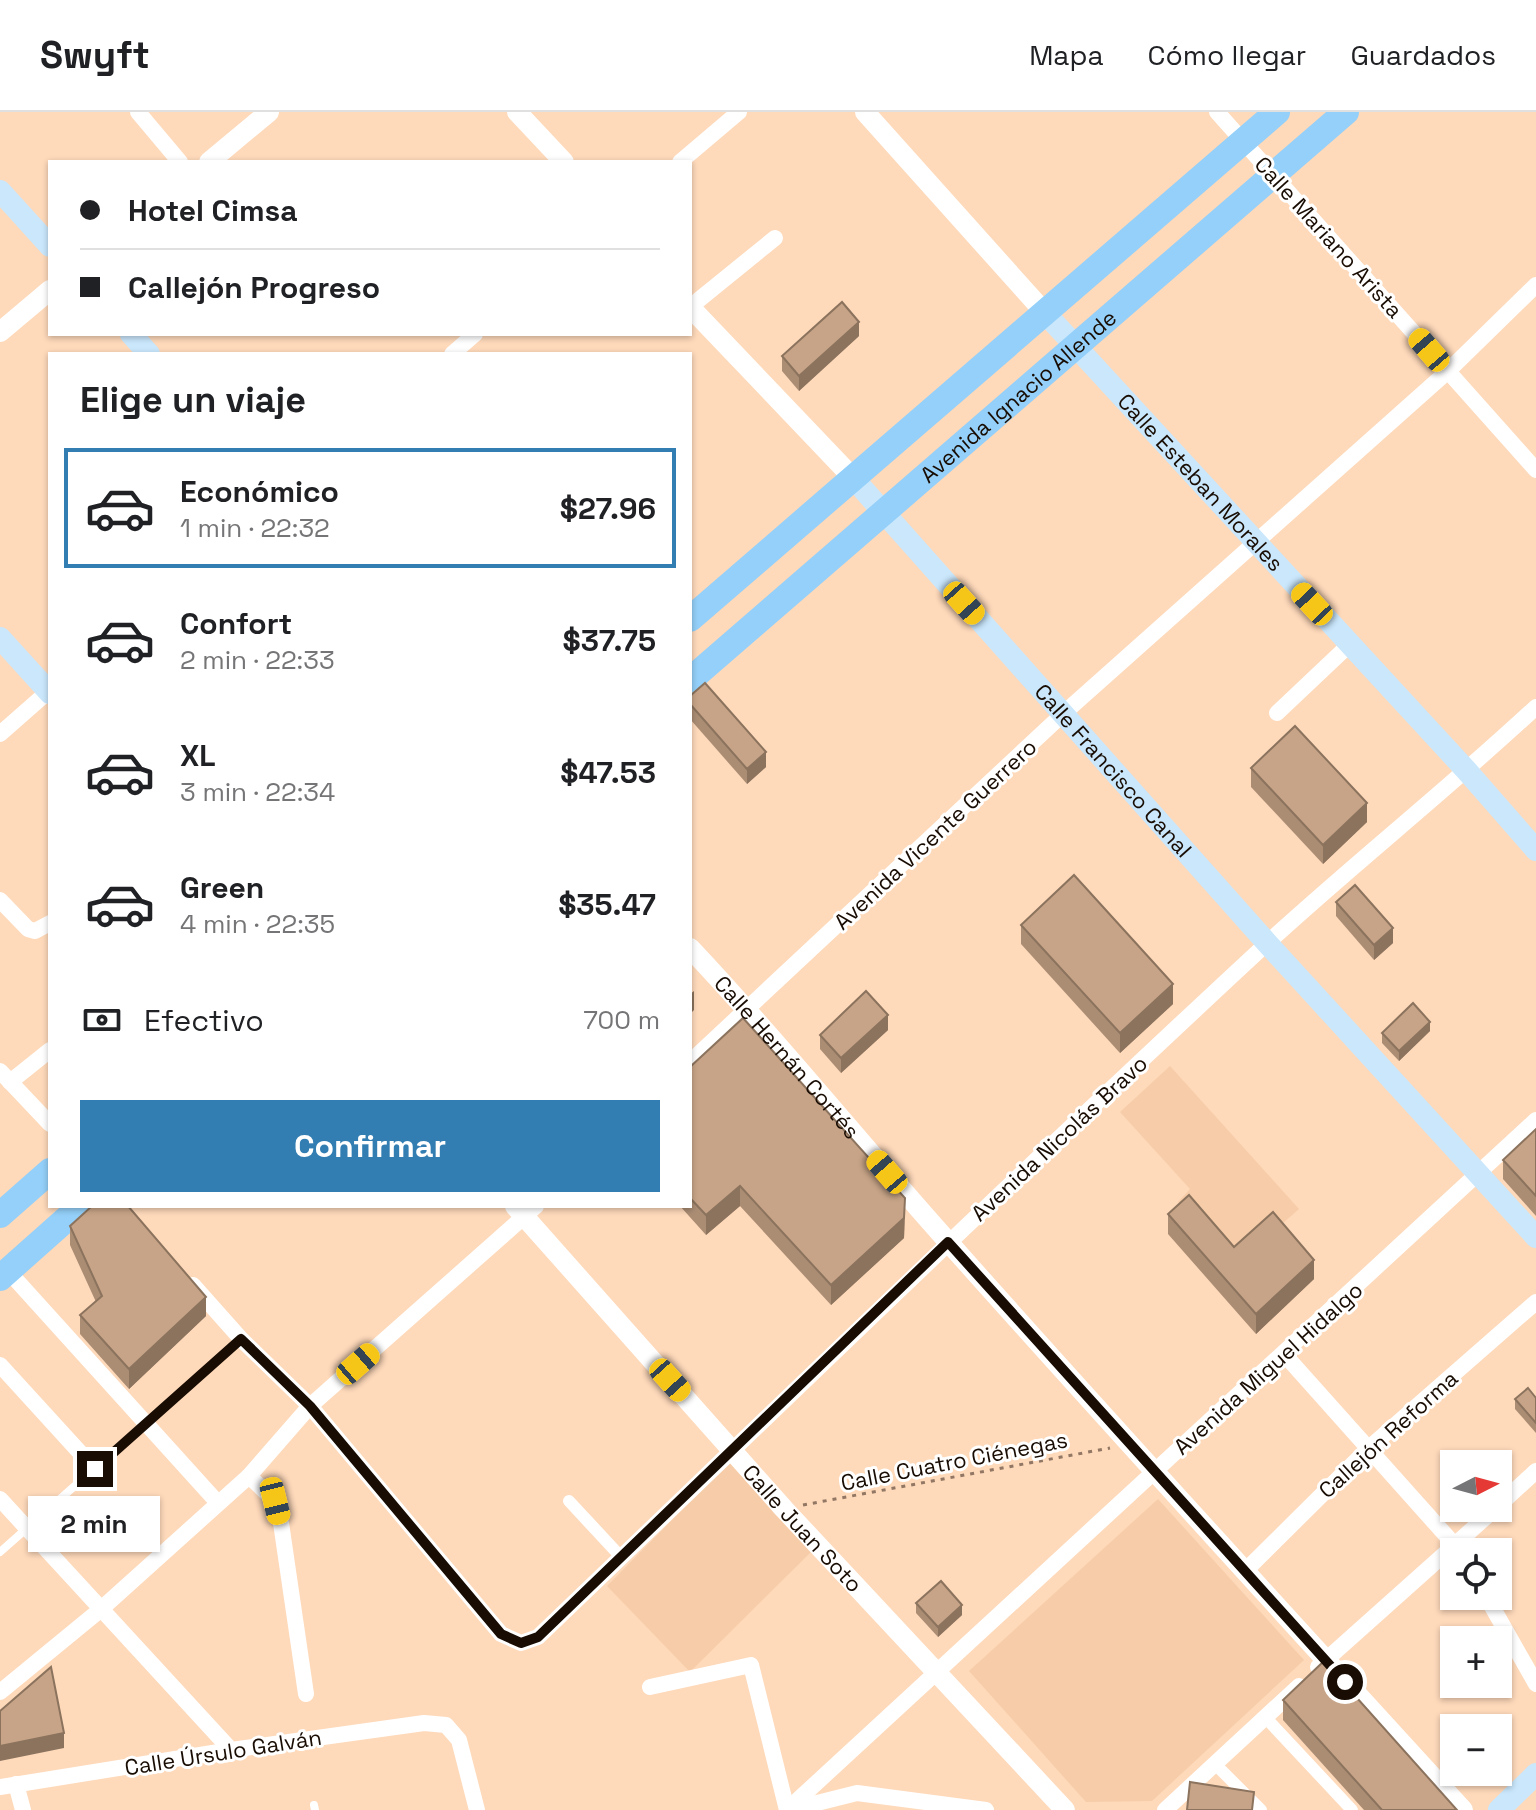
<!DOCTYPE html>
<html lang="es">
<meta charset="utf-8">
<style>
:root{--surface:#fff;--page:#f2f2f2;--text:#202124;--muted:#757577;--line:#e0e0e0;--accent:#327db1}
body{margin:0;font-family:"Space Grotesk",sans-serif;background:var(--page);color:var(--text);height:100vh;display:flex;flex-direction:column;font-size:30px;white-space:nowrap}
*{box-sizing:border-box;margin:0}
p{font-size:26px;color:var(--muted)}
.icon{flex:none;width:44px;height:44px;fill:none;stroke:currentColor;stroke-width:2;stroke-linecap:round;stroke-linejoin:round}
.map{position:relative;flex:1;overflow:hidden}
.panel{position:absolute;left:48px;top:240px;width:644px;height:856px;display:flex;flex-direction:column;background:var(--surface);border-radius:0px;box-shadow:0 2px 6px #0004}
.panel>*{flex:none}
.banner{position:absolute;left:48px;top:48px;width:644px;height:176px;border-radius:0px;box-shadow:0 2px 6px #0004;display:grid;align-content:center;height:176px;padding:0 32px;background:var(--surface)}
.needle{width:52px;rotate:84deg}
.buttons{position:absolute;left:1440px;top:1338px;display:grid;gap:16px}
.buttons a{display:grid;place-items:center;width:72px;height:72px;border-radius:0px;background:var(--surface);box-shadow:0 2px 6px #0004;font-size:40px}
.end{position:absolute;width:36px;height:36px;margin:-18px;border:10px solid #180c03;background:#fff;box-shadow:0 0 0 4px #fff}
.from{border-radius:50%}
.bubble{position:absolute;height:56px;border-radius:0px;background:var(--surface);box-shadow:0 2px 6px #0004;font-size:26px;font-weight:600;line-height:56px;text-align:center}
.car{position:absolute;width:24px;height:48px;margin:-24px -12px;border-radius:10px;box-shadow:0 0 6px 2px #0007;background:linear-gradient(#f5c518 24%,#345 0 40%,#f5c518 0 76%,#345 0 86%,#f5c518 0)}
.banner b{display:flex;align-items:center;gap:28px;height:76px;font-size:30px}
.banner b+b{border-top:2px solid var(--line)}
.banner i{width:20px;height:20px;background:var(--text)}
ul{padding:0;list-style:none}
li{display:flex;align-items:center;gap:24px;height:120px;margin:0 16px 12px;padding:0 16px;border:4px solid transparent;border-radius:0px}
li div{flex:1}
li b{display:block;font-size:30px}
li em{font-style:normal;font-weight:600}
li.current{border-color:var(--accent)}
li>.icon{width:72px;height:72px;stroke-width:1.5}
h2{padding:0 32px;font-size:36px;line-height:96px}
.pay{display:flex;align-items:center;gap:20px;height:88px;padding:0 32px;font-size:30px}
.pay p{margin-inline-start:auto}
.button{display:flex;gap:16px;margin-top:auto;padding:16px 32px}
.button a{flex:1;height:92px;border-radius:0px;background:var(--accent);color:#fff;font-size:32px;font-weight:600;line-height:92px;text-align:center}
header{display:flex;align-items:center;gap:48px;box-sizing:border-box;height:112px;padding:0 40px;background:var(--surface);border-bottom:2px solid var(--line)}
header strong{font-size:38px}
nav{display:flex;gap:44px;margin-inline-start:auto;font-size:28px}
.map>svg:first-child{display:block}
.built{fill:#f7cda9}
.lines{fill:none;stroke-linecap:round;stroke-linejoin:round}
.path{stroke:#927864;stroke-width:3;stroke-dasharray:4 6;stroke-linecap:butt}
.service{stroke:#fff;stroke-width:8}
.pedestrian{stroke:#fff;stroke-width:12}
.minor{stroke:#fff;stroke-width:16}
.tertiary{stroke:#fff;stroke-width:20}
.secondary{stroke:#cae7fc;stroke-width:22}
.primary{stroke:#94d0f9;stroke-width:26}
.wall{fill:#ab8d74}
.shaded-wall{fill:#8b735e}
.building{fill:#c7a487;stroke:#8b735e;stroke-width:2}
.route{stroke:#180c03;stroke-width:10}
.labels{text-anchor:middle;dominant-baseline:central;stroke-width:6;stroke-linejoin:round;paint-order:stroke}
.street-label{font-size:22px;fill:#180c03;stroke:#fff}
</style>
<header>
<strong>Swyft</strong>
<nav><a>Mapa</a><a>Cómo llegar</a><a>Guardados</a></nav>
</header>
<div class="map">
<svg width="1536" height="1698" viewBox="0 0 1536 1698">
<rect width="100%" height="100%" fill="#fed9ba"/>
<g class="built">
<polygon points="1170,954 1299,1097 1234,1154 1178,1090 1190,1077 1120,1000"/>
<polygon points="729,1350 811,1440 690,1560 607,1474"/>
<polygon points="1158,1387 1304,1548 1152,1689 1086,1690 969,1559"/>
</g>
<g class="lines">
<polyline class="path" points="803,1393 1110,1336"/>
<g class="service">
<polyline points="0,1440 241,1227"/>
<polyline points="314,1693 315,1698"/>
</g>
<g class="pedestrian">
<polyline points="569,1389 621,1445"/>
<polyline points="1265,1605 1352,1698"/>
<polyline points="1215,1652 1261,1698"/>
</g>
<g class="minor">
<polyline points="138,0 180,50"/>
<polyline points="1217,0 1536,358"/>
<polyline points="680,50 739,0"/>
<polyline points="690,195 775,126"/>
<polyline points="452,242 475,222"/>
<polyline points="1277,601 1350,532"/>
<polyline points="0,622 50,578"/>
<polyline points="0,788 28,817 35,819 50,811"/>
<polyline points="690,950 1064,601 1448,259 1536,173"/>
<polyline points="0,959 50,1012"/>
<polyline points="10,970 50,938"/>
<polyline points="8,1159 218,1391"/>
<path d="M193,1173L241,1227L310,1294L501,1522L521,1531L538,1525C779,1294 1018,1062 1263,835C1352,753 1447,678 1536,595"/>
<polyline points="1284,1242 1460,1439"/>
<polyline points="0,1253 95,1357"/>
<polyline points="249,1364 275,1389 281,1411 306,1582"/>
<polyline points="0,1387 231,1638"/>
<polyline points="1498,1394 1536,1359"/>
<polyline points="1244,1460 1369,1336 1536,1190"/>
<polyline points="1486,1484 1536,1572"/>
<polyline points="1318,1555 1496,1396"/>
<polyline points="650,1575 751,1553 787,1698"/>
<polyline points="0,1580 100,1498 249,1364 310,1294 536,1094"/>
<polyline points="16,1672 23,1698"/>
<polyline points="0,1675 231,1638 424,1611 446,1613 459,1628 477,1698"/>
<polyline points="787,1698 1536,1008"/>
<polyline points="789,1698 857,1681 986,1698"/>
<polyline points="1165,1698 1299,1574"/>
</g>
<g class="tertiary">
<polyline points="517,0 564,50"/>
<polyline points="865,0 1045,201"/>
<polyline points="209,50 269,0"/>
<polyline points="690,195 854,367"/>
<polyline points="0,220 50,178"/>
<path id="s1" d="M690,836C780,931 862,1034 950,1132C1119,1322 1291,1510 1463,1698"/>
<path id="s2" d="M515,1094L784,1397L1065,1698"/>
</g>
<g class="secondary">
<polyline points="0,79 50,134"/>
<path id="s3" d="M1045,201L1467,659L1536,738"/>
<polyline points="131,222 149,242"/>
<path id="s4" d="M854,367L1267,831L1536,1125"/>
<polyline points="0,526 50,581"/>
<polyline points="1499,1698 1536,1662"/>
</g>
<g class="primary">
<polyline points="690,507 1277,0"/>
<path id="s5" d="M690,568L1346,0"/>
<polyline points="0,1103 50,1059"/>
<polyline points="0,1166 81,1094"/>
</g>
</g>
<g class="wall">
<polygon points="859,224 799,279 782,259 782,244"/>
<polygon points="690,584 766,655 747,672 690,607"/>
<polygon points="1251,656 1367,710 1323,752 1251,675"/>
<polygon points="1336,790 1393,831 1374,848 1336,804"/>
<polygon points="1021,813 1173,892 1120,941 1021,832"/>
<polygon points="888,918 841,961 820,937 820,923"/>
<polygon points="1430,919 1399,949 1382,931 1382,921"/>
<polygon points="690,955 905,1105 904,1126 831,1193 740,1094 706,1123 680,1094 690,1094"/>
<polygon points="1536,1017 1536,1104 1503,1067 1503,1048"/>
<polygon points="1168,1102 1234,1135 1314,1167 1256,1222 1168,1122"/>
<polygon points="70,1114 206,1204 129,1277 80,1222 80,1203 96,1190 70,1133"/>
<polygon points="1536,1286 1536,1321 1515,1297 1515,1287"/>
<polygon points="916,1491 962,1503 938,1525 916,1501"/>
<polygon points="1283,1588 1457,1698 1364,1698 1283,1608"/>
</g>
<g class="shaded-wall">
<polygon points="859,210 859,224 799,279 799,264"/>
<polygon points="766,640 766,655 747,672 747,657"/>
<polygon points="1367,691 1367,710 1323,752 1323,733"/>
<polygon points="1393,816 1393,831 1374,848 1374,833"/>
<polygon points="1173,872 1173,892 1120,941 1120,921"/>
<polygon points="694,879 694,898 690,902 690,882"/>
<polygon points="888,903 888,918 841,961 841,946"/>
<polygon points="1430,910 1430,919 1399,949 1399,939"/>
<polygon points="740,1074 740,1094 706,1123 706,1103"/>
<polygon points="905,1086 904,1126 831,1193 831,1173"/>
<polygon points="1314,1148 1314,1167 1256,1222 1256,1202"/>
<polygon points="206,1185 206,1204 129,1277 129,1257"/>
<polygon points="962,1493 962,1503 938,1525 938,1515"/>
<polygon points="64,1621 64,1636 0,1649 0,1634"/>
</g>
<g class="building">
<polygon points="842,190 859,210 799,264 782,244"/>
<polygon points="705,571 766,640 747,657 690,592 690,584"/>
<polygon points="1295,614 1367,691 1323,733 1251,656"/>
<polygon points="1074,763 1173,872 1120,921 1021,813"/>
<polygon points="1355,773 1393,816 1374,833 1336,790"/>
<polygon points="866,879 888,903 841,946 820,923"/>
<polygon points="1413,891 1430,910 1399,939 1382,921"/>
<polygon points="743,906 905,1086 904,1106 831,1173 740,1074 706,1103 690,1086 690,955"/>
<polygon points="1536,1017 1536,1084 1503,1048"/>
<polygon points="1189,1083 1234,1135 1273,1100 1314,1148 1256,1202 1168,1102"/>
<polygon points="92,1094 128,1094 206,1185 129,1257 80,1203 102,1184 70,1114"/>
<polygon points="1528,1276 1536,1286 1536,1311 1515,1287"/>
<polygon points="941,1469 962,1493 938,1515 916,1491"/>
<polygon points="1324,1549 1457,1698 1382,1698 1283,1588"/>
<polygon points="51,1555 64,1621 0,1634 0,1599"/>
<polygon points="1190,1670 1254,1680 1252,1698 1187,1698"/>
</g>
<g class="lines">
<polyline class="route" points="95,1357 241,1227 310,1294 501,1522 521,1531 538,1525 948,1130 1345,1570"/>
</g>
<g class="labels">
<g class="street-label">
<text transform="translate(1329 125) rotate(48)">Calle Mariano Arista</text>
<text stroke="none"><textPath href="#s5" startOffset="434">Avenida Ignacio Allende</textPath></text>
<text stroke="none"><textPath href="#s3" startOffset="230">Calle Esteban Morales</textPath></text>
<text stroke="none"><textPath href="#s4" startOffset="390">Calle Francisco Canal</textPath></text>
<text transform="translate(935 722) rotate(-43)">Avenida Vicente Guerrero</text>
<text stroke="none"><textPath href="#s1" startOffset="146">Calle Hernán Cortés</textPath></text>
<text transform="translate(1059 1026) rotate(-43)">Avenida Nicolás Bravo</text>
<text transform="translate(1268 1256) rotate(-42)">Avenida Miguel Hidalgo</text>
<text transform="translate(1388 1322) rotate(-42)">Callejón Reforma</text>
<text transform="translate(954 1349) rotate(-11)">Calle Cuatro Ciénegas</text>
<text stroke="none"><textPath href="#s2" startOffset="432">Calle Juan Soto</textPath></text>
<text transform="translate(223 1640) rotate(-9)">Calle Úrsulo Galván</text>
</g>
</g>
</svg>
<div class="buttons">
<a><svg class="needle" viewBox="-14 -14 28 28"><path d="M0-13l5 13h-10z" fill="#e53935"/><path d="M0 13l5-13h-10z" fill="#757577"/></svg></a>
<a><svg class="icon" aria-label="locate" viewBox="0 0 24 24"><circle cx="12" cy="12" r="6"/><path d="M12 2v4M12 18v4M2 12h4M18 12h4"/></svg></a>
<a>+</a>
<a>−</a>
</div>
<i class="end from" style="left:1345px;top:1570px"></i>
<i class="end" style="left:95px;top:1357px"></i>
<div class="bubble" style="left:28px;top:1384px;width:132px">2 min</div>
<i class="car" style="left:1429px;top:238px;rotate:319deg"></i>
<i class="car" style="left:964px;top:491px;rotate:138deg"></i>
<i class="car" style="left:1312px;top:492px;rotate:317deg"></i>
<i class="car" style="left:887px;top:1060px;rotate:319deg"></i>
<i class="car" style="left:358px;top:1252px;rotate:49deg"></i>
<i class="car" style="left:670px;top:1268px;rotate:138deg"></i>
<i class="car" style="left:275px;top:1389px;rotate:166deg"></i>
<div class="banner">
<b><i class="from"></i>Hotel Cimsa</b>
<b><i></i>Callejón Progreso</b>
</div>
<section class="panel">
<h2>Elige un viaje</h2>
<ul>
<li class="current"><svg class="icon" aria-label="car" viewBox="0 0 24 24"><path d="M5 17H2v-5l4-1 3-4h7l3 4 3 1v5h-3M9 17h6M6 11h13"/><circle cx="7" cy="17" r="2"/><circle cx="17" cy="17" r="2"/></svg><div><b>Económico</b><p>1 min · 22:32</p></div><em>$27.96</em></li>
<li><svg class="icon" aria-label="car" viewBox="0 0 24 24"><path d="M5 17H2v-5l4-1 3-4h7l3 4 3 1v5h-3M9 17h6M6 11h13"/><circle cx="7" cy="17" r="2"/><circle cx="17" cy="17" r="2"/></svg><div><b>Confort</b><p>2 min · 22:33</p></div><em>$37.75</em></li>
<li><svg class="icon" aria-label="car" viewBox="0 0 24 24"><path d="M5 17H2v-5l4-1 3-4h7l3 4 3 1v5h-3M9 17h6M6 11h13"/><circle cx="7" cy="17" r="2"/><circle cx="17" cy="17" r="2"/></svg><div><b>XL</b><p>3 min · 22:34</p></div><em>$47.53</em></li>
<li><svg class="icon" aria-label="car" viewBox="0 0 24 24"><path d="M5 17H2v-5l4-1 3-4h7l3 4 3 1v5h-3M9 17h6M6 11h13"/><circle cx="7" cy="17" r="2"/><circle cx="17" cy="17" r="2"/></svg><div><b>Green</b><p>4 min · 22:35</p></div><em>$35.47</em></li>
</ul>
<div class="pay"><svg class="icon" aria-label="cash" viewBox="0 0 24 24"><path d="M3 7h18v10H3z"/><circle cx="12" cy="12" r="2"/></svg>Efectivo<p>700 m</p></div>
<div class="button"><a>Confirmar</a></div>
</section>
</div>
